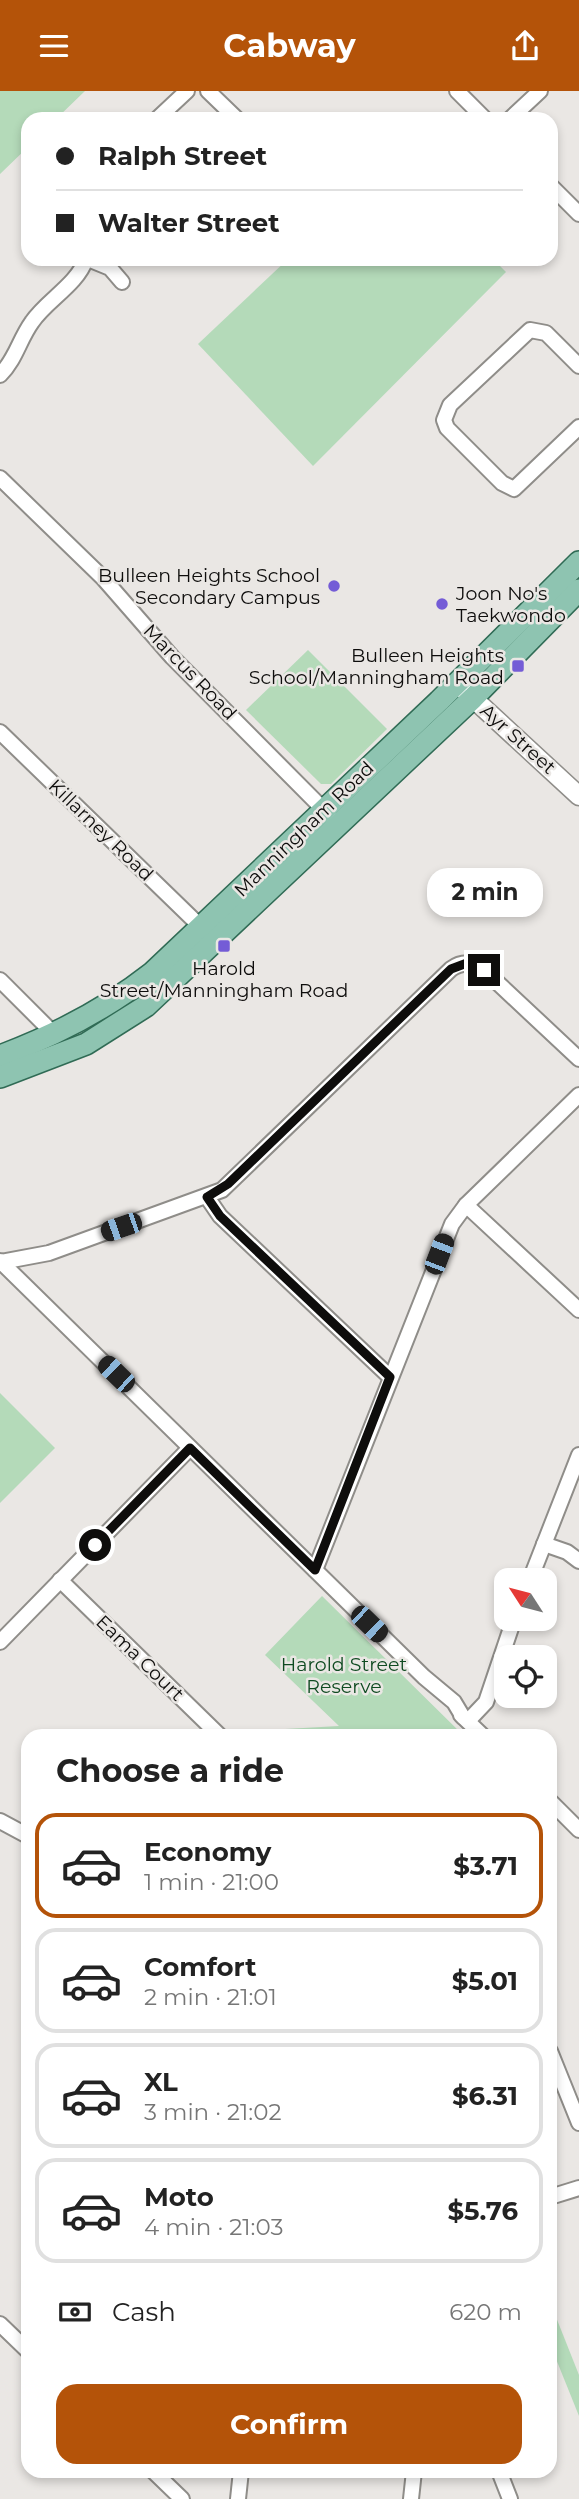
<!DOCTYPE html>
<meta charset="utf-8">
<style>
:root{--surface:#fff;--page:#f2f2f2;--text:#222;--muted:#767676;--line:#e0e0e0;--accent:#b45309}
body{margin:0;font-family:Montserrat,sans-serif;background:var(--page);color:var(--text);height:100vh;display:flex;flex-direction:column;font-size:26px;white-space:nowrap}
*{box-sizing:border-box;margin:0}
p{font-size:23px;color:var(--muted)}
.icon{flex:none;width:38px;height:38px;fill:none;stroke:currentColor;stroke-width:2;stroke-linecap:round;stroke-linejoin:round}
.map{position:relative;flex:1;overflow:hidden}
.sheet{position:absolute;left:21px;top:1638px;width:536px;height:749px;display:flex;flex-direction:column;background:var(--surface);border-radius:21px;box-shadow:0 4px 10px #0003}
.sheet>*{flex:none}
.top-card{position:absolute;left:21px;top:21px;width:537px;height:154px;border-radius:21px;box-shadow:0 4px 10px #0003;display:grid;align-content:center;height:154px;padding:0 35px;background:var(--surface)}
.needle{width:46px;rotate:306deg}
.fabs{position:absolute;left:494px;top:1477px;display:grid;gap:14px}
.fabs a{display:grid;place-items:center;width:63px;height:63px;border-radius:14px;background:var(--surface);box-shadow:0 4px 10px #0003;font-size:35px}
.end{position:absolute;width:32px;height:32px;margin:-16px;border:9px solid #0e0d0c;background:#fff;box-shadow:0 0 0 4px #fff}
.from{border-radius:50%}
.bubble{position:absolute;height:49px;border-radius:21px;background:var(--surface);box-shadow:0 4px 10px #0003;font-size:23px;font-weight:700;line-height:49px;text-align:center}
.car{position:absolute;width:21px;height:42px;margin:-21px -10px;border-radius:9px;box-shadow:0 0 5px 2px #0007;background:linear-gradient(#222 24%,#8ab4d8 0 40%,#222 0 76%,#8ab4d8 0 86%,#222 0)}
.top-card b{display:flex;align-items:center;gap:24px;height:66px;font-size:26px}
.top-card b+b{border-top:2px solid var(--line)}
.top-card i{width:18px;height:18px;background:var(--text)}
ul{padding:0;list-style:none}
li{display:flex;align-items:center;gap:21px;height:105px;margin:0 14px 10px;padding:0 21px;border:4px solid var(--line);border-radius:21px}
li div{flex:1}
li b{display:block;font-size:26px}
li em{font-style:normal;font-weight:700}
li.active{border-color:var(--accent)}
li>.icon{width:63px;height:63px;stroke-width:1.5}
h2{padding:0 35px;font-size:32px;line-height:84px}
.pay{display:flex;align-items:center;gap:18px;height:77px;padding:0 35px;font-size:26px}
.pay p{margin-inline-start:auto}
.button{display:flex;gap:14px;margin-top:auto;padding:14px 35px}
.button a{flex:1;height:80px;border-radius:21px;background:var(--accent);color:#fff;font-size:28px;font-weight:700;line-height:80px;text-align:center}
header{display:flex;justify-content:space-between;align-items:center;height:91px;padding:0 35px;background:var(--accent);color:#fff;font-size:32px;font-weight:700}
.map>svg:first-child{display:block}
.green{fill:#b4dab9}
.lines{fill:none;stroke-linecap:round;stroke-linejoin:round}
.minor-casing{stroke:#8f8d89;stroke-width:18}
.tertiary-casing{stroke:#8f8d89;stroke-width:21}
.primary-casing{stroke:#306b55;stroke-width:24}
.minor{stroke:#fff;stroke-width:14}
.tertiary{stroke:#fff;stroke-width:18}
.primary{stroke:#8ec4b1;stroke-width:21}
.route{stroke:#0e0d0c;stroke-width:9}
.poi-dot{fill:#745cd6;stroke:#eae7e4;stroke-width:2.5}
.labels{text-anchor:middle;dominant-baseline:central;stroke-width:5;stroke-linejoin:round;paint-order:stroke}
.poi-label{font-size:19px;fill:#0e0d0c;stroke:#eae7e4;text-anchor:end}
.street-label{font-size:19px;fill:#0e0d0c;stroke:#eae7e4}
.park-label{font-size:19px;fill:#0f4b21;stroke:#eae7e4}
</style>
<header><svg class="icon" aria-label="menu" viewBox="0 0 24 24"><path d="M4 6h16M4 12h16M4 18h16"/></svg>Cabway<svg class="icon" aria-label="share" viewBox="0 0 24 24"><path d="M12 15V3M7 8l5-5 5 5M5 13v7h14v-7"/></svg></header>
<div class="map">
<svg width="579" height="2408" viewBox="0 0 579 2408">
<rect width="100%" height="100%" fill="#eae7e4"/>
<g class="green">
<polygon points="0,0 85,0 56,28 28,28 28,56 0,83"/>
<polygon points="288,168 493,168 506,181 313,375 198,253"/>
<polygon points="308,559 387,638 331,693 321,693 246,619"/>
<polygon points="0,1302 55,1357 0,1412"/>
<polygon points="322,1505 464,1645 288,1645 285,1638 339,1635 265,1564"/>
<polygon points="550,2211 579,2284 579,2325 550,2253"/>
</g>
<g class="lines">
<defs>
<g id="minor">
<polyline points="208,0 237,28"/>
<polyline points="457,0 485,28"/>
<polyline points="157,28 187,0"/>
<polyline points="510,28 540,0"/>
<polyline points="551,95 579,123"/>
<polyline points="88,168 110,177 122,191"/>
<polyline points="579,275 546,242 530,239 450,314 444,329 447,337 502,392 514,398 579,336"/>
<path d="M0,284C16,268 19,249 32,231C47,209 77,194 86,168"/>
<polyline points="0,387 103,487 172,566 329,724"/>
<polyline points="0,641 202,837"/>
<polyline points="0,889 54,943"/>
<polyline points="207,1106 220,1125 390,1286"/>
<polyline points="466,1114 579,1219"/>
<polyline points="0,1170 424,1586 454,1611 463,1626"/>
<path d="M1,1171L49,1162L222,1099L451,878C462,870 473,871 484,879L579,968"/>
<polyline points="544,1453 567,1461 579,1470"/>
<polyline points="315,1479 452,1133 466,1114 579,1004"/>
<polyline points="60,1489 220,1645"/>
<polyline points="530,1489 579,1364"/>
<polyline points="0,1551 190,1357"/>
<polyline points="461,1624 483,1645"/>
<polyline points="468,1630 486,1611 514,1528"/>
<polyline points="550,1710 579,1739"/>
<polyline points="0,1730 28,1745"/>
<polyline points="550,1960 579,2032"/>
<polyline points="550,2106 579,2097"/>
<polyline points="0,2233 28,2260"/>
<polyline points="153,2380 182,2408"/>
<polyline points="499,2380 510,2408"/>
<polyline points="238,2408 241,2380"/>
<polyline points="411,2408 414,2380"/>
</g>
<polyline id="tertiary" points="463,598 579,705"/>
<g id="primary">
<path d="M0,965C56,944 105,919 152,882L439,610L579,471"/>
<polyline points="0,986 86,953 146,915 473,607 579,499"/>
</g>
</defs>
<use href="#minor" class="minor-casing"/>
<use href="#tertiary" class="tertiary-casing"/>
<use href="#primary" class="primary-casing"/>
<use href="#minor" class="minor"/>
<use href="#tertiary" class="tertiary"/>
<use href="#primary" class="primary"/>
</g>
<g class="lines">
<polyline class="route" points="95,1454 190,1357 315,1479 390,1286 220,1125 207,1106 228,1093 451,878 467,872 484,879"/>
</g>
<g class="poi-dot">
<circle cx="334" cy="495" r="7"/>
<circle cx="442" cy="513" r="7"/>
<rect x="511" y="568" width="14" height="14" rx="3.5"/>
<rect x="217" y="848" width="14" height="14" rx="3.5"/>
</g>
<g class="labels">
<g class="poi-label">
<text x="320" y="484">Bulleen Heights School<tspan x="320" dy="22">Secondary Campus</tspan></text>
<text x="456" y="502" text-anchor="start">Joon No's<tspan x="456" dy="22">Taekwondo</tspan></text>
<text x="504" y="564">Bulleen Heights<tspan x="504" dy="22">School/Manningham Road</tspan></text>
<text x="224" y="877" text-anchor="middle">Harold<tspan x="224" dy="22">Street/Manningham Road</tspan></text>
</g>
<g class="street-label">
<text transform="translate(190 581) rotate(46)">Marcus Road</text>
<text transform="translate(518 648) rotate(42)">Ayr Street</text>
<text transform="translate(304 738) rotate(-44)">Manningham Road</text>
<text transform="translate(101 739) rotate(44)">Killarney Road</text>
<text transform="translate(140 1567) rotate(44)">Eama Court</text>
</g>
<g class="park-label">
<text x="344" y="1573">Harold Street<tspan x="344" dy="22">Reserve</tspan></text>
</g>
</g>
</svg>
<div class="fabs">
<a><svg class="needle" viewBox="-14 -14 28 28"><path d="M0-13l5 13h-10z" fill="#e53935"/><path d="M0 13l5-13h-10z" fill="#767676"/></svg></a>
<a><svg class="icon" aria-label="locate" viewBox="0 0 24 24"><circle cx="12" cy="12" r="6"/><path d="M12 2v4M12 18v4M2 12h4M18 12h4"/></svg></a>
</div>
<i class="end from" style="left:95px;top:1454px"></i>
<i class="end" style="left:484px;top:879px"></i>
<div class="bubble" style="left:427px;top:777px;width:116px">2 min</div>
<i class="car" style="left:121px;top:1136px;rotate:251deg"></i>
<i class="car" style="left:439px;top:1163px;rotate:21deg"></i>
<i class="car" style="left:116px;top:1283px;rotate:314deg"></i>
<i class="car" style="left:369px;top:1533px;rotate:134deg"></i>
<div class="top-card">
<b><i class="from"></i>Ralph Street</b>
<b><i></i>Walter Street</b>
</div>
<section class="sheet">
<h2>Choose a ride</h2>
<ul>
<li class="active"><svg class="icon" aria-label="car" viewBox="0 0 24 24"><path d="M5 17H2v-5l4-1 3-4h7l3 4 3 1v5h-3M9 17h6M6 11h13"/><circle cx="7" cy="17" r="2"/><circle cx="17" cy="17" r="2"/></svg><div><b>Economy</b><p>1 min · 21:00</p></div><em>$3.71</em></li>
<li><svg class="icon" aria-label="car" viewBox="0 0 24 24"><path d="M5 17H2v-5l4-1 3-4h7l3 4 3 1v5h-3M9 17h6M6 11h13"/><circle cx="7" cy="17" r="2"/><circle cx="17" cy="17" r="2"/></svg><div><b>Comfort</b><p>2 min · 21:01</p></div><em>$5.01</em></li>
<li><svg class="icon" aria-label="car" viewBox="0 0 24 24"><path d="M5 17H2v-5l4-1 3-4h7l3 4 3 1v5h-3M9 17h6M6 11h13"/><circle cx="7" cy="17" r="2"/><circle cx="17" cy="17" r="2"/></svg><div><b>XL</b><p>3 min · 21:02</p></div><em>$6.31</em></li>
<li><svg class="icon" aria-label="car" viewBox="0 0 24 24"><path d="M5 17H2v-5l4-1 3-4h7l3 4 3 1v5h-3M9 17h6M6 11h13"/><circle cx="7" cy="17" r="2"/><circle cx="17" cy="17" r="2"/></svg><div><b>Moto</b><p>4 min · 21:03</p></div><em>$5.76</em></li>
</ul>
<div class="pay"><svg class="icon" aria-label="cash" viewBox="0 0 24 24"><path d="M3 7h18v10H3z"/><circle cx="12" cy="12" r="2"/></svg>Cash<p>620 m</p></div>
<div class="button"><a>Confirm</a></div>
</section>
</div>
